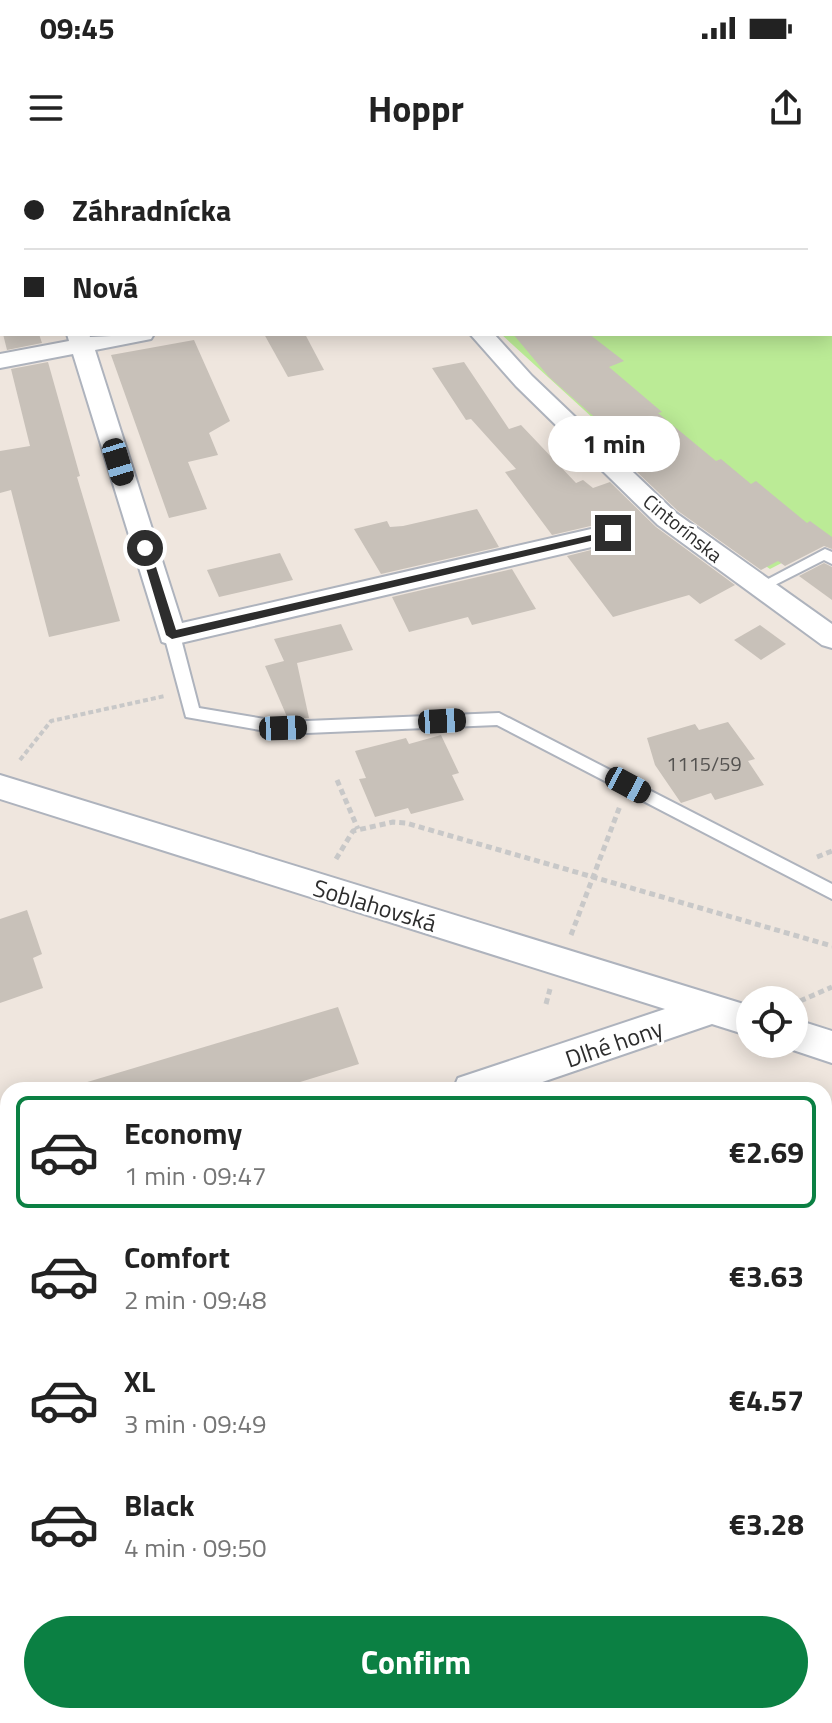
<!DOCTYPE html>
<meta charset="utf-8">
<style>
:root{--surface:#fff;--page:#f2f2f2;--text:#222;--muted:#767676;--line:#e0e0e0;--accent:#0b8043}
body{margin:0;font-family:"Titillium Web",sans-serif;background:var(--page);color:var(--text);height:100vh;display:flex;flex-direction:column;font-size:30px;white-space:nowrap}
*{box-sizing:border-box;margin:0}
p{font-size:26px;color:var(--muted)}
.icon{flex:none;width:44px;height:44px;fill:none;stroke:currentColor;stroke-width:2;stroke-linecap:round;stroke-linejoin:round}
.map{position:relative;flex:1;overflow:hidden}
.drawer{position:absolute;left:0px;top:922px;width:832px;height:642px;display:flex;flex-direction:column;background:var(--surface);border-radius:24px 24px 0 0;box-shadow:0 4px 20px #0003}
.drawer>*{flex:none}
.hud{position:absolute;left:0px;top:0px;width:832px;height:176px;box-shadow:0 4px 20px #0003;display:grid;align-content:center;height:176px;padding:0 24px;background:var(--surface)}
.tools{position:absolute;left:736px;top:826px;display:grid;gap:16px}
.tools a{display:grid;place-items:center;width:72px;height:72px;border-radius:50%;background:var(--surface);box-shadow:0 4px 20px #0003;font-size:40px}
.end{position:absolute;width:36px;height:36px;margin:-18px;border:10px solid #2d2d2d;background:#fff;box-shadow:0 0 0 4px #fff}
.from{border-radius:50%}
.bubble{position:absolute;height:56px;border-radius:28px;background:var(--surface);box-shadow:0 4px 20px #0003;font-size:26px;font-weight:700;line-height:56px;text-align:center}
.car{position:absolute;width:24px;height:48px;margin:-24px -12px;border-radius:10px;box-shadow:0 0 6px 2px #0007;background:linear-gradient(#222 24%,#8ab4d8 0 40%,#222 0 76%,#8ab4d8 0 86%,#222 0)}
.hud b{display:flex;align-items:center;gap:28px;height:76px;font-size:30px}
.hud b+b{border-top:2px solid var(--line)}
.hud i{width:20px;height:20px;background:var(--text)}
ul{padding:14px 0 0;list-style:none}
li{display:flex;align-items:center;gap:24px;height:112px;margin:0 16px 12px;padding:0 8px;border:4px solid transparent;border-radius:12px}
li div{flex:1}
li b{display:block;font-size:30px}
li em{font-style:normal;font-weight:700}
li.on{border-color:var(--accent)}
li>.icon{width:72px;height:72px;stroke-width:1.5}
.primary-button{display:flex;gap:16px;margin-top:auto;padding:16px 24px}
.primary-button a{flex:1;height:92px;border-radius:48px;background:var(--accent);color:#fff;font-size:32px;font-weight:700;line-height:92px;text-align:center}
.status{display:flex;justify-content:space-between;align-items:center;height:56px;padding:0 40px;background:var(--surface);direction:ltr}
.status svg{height:22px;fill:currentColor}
header{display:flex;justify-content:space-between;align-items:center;height:104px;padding:0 24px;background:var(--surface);font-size:36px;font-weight:700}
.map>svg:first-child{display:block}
.green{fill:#bbeb96}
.building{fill:#c8c1b9}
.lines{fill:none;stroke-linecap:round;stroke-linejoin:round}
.lane-casing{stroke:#aeb3bd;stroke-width:4}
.street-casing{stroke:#aeb3bd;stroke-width:4}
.path-far3{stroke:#c8c8c8;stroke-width:3;stroke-dasharray:4 3;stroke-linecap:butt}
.path-far2{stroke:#c8c8c8;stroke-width:4;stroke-dasharray:5 3;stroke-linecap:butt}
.path-far1{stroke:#c8c8c8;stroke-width:5;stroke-dasharray:6 4;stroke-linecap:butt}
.path{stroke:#c8c8c8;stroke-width:6;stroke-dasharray:8 5;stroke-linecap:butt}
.lane{fill:#fff;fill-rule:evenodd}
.street{fill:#fff;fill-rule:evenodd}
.route{fill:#2d2d2d}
.labels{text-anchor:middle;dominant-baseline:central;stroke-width:6;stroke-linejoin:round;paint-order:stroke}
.far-street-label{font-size:20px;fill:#2d2d2d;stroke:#fff}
.number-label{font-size:20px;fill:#545250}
.street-label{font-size:24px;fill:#2d2d2d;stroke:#fff}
</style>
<div class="status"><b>09:45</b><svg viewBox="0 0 49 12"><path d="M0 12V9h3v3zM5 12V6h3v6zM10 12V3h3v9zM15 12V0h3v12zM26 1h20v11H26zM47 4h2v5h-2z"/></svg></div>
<header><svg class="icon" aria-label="menu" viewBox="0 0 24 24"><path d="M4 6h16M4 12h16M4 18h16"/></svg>Hoppr<svg class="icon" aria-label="share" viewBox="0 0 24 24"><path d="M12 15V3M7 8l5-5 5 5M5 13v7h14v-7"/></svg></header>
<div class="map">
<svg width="832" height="1563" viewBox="0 0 832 1563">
<rect width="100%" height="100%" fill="#efe6de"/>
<g class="green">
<polygon points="367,0 832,0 832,377 770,409 721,375 501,174 830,174 830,2"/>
<polygon points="824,945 832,948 832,1563 0,1563 0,1172 8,1169 8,1556 824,1556"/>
</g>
<g class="building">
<polygon points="3,174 39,174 42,183 7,190"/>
<polygon points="264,174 305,174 324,210 288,217"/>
<polygon points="513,174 589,174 624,201 609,207 662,252 658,253 716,301 721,299 751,324 756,321 807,363 810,361 832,377 832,389 824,386 785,406 778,401 761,410 678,351 637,312 650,306 549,217"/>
<polygon points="194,180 230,261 209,273 218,295 188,302 207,349 169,358 111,195"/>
<polygon points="48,202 80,316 77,317 120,461 49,477 11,330 0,333 0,291 30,286 11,209"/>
<polygon points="464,202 509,269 521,265 576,323 583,320 593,328 610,322 656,367 735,425 700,444 689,435 613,457 567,396 623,382 628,371 623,364 612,361 552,375 505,312 516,309 471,259 466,260 432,208"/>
<polygon points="477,349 499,387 381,414 354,369 387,361 390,367 403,366"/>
<polygon points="280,393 293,420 219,437 207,410"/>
<polygon points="824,403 832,407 832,440 799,416"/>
<polygon points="512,409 536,449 472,465 468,457 409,472 392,437"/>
<polygon points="341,464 353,490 297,503 309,558 288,559 265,506 284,501 274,479"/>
<polygon points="760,465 786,484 761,500 734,480"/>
<polygon points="728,562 755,599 748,601 764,625 715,640 711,633 681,643 655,605 647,578 695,564 699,570"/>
<polygon points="441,575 459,613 452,615 464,640 411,654 408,648 375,657 359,619 366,618 355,591 406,578 409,584"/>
<polygon points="27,750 42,794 33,798 43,828 0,843 0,759"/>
<polygon points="338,847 359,904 274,930 85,930 84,923"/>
</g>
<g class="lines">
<defs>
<g id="lane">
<polygon points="825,389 832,392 832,404 824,400 765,430 760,432 753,427"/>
<polygon points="172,470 180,475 199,548 283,562 499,553 832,724 832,739 497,565 283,574 186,557 164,475"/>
</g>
<g id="street">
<polygon points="4,0 36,0 3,2"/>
<polygon points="342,0 362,0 363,2 343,2"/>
<polygon points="67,174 89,174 90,177 154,174 151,179 95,190 182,463 613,364 622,367 626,373 622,379 613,382 172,485 162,482 73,194 0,208 0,194 69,181"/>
<polygon points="470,174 494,174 532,216 676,353 832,464 832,488 822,485 658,365 516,226"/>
<polygon points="0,615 750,846 750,876 712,864 519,930 453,930 458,918 665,849 0,639"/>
<polygon points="794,859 832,871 832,903 781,886 794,884"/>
<polygon points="8,1062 8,1100 0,1103 0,1065"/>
</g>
</defs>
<use href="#lane" class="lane-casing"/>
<use href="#street" class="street-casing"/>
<g class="path-far3">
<polyline points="686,0 690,2"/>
<polyline points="56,2 67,0"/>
</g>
<polyline class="path-far2" points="20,600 51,561 165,536"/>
<g class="path-far1">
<polyline points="337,620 358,669"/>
<polyline points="817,697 832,691"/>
<polyline points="336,699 353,671 393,662 406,663 832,786"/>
<polyline points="571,775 620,646"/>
<polyline points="800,841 832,827"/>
<polyline points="546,844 550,829"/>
<polyline points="655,927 657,930"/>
</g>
<g class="path">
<polyline points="824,1356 832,1353"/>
<polyline points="55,1556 56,1563"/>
<polyline points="101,1556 102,1563"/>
</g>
<use href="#lane" class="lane"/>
<use href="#street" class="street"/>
</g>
<polygon class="route" points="613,370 616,375 172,479 166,475 140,388 145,385 150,388 176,470"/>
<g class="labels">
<g class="far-street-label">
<text transform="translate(683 368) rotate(39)">Cintorínska</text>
</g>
<g class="number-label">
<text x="704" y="603">1115/59</text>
</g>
<g class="street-label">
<text transform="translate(375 745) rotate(17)">Soblahovská</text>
<text transform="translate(614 883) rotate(-19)">Dlhé hony</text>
</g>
</g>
</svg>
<div class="tools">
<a><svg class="icon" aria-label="locate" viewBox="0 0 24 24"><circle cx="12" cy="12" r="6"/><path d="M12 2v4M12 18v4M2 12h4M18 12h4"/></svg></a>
</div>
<i class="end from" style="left:145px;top:388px"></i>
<i class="end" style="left:613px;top:373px"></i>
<div class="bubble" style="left:548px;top:256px;width:132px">1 min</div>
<i class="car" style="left:118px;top:302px;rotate:163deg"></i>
<i class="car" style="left:442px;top:561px;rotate:87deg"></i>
<i class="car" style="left:283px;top:568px;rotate:88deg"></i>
<i class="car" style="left:628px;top:625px;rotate:118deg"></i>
<div class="hud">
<b><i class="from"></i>Záhradnícka</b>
<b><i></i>Nová</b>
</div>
<section class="drawer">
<ul>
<li class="on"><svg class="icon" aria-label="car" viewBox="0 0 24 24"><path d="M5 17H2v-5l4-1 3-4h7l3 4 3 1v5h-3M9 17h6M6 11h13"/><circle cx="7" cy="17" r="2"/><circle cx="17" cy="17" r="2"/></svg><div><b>Economy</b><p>1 min · 09:47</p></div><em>€2.69</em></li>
<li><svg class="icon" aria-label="car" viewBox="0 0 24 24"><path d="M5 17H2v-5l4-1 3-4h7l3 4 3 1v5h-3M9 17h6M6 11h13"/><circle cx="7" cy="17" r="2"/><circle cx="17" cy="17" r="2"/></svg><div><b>Comfort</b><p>2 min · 09:48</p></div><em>€3.63</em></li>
<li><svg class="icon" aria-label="car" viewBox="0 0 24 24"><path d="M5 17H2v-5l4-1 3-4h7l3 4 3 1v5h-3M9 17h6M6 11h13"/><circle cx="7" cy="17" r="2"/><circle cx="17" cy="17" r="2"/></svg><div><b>XL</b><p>3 min · 09:49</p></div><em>€4.57</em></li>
<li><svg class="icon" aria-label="car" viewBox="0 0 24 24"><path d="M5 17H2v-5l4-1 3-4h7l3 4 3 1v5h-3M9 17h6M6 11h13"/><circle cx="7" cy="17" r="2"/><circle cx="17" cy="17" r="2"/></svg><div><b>Black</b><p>4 min · 09:50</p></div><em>€3.28</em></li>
</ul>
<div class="primary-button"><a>Confirm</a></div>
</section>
</div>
